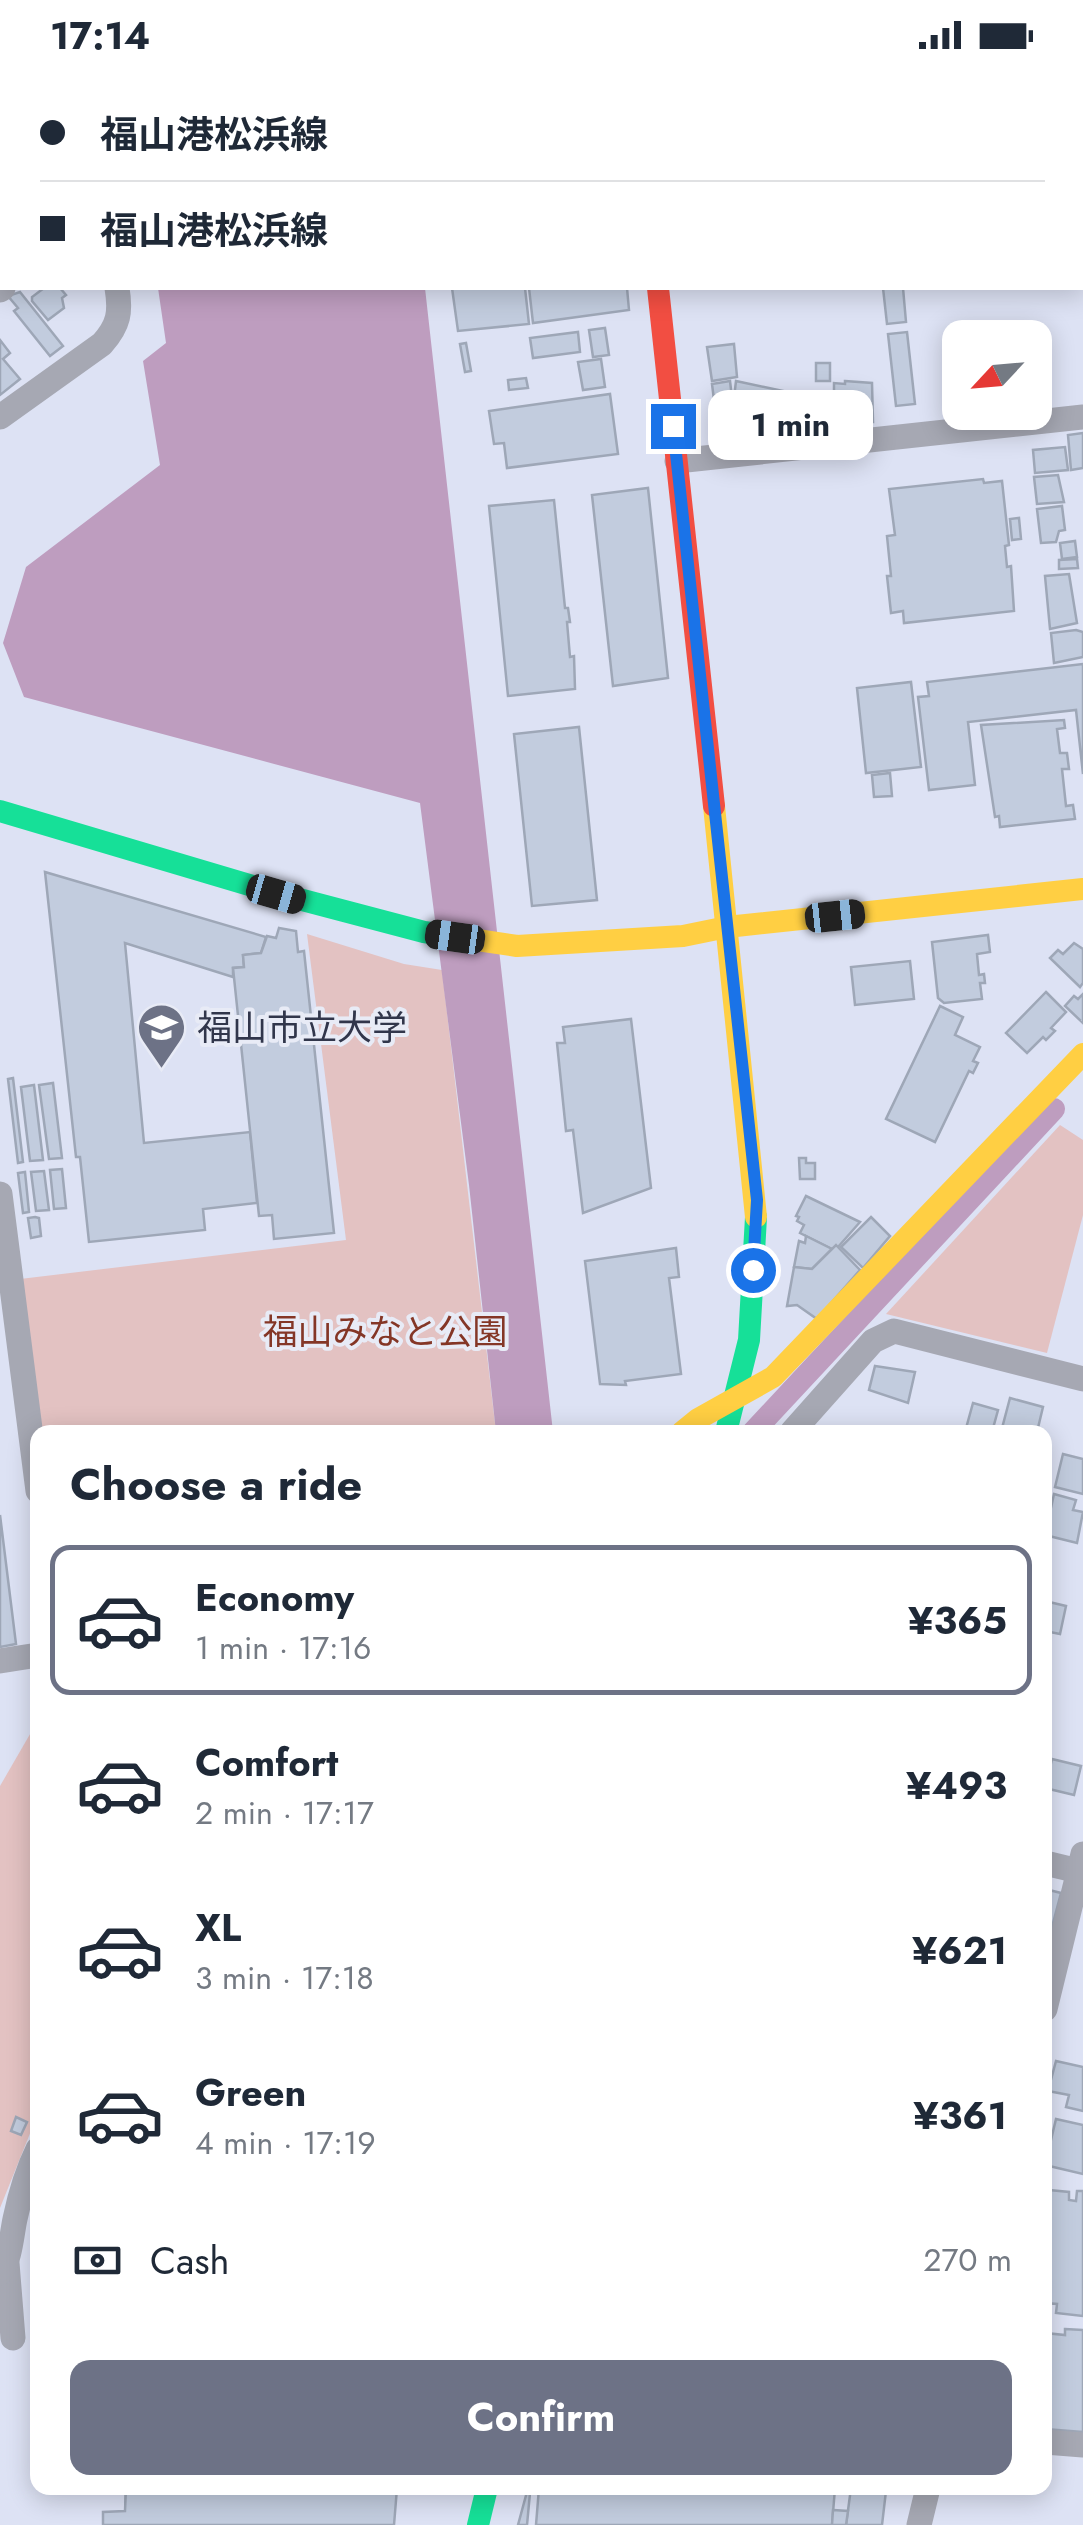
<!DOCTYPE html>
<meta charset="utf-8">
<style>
:root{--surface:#fff;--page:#f2f2f3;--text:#1f2937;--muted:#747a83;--line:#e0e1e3;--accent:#6d7286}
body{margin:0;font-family:Jost,"Noto Sans JP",sans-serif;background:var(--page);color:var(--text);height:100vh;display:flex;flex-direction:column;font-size:38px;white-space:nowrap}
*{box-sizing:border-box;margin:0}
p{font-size:32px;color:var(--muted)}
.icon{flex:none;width:55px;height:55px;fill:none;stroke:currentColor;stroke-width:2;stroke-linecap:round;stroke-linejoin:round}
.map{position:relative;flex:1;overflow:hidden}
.panel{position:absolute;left:30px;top:1355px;width:1022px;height:1070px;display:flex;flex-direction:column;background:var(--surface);border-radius:20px;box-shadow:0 5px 25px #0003}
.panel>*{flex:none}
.hud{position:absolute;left:0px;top:0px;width:1085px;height:220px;box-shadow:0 5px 25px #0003;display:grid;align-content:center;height:220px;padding:0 40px;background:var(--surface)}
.needle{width:65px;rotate:244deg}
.buttons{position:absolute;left:942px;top:250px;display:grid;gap:20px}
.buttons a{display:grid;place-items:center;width:110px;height:110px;border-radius:20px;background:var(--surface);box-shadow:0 5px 25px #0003;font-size:50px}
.end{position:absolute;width:45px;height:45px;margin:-22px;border:12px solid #1a73e8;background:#fff;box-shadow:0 0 0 5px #fff}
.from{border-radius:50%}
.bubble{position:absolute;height:70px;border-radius:20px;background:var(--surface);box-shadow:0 5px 25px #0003;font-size:32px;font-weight:700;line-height:70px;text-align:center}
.car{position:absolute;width:30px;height:60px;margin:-30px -15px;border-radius:12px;box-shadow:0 0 8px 2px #0007;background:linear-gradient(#222 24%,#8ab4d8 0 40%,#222 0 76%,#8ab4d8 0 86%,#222 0)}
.hud b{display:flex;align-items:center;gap:35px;height:95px;font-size:38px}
.hud b+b{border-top:2px solid var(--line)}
.hud i{width:25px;height:25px;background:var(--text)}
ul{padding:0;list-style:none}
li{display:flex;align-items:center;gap:30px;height:150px;margin:0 20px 15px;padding:0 20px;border:5px solid transparent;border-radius:20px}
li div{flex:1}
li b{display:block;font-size:38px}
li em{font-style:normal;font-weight:700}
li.selected{border-color:var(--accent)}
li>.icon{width:90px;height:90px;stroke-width:1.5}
h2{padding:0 40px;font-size:45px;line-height:120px}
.pay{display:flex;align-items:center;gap:25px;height:110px;padding:0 40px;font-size:38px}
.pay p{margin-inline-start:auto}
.action{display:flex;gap:20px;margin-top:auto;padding:20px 40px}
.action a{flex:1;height:115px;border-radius:20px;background:var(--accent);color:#fff;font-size:40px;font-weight:700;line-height:115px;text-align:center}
.status{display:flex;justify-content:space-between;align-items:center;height:70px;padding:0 50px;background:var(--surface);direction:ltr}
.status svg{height:28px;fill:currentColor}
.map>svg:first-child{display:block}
.green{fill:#e3c2c2}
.water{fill:#be9dbf}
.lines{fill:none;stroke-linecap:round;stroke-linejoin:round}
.canal{stroke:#be9dbf;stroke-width:22}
.building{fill:#c2ccde;stroke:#9ea7b7;stroke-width:2.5}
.street{stroke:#a6a8b3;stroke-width:25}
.fast{stroke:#16e098;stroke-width:22}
.slow{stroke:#ffcf43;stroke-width:22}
.jam{stroke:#f24e42;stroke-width:22}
.route{stroke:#1a73e8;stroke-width:12}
.labels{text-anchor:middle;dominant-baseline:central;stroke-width:8;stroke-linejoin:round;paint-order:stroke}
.poi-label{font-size:35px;fill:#31364b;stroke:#e8ebf6;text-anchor:start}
.park-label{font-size:35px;fill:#843626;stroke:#e8ebf6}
</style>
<div class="status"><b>17:14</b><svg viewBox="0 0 49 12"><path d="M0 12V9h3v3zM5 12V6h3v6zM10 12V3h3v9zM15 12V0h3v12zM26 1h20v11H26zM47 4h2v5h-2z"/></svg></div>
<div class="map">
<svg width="1083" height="2455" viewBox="0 0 1083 2455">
<rect width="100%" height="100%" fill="#dde2f4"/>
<g class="green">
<polygon points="307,864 404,894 442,900 496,1362 40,1362 20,1209 346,1170"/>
<polygon points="1060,1055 1083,1070 1083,1145 1047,1283 886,1244"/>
<polygon points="37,1652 37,2046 0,2138 0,1716"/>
</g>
<g class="water">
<polygon points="125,0 397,0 397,2 126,2"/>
<polygon points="158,218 425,218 553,1362 496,1362 469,1115 420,733 24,627 3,573 26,497 160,395 143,291 166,273"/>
</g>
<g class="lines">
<polyline class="canal" points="753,1362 1054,1039"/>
</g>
<g class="building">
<polygon points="44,218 60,218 66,225 62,228 64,238 48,250 32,231 32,227"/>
<polygon points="452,218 525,218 529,254 458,261"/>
<polygon points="529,218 627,218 629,240 533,253"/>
<polygon points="883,218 903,218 906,252 887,254"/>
<polygon points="20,222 63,276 50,286 14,241 18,238 8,226"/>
<polygon points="605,258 609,285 593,287 589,260"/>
<polygon points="578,262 580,282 533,288 530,268"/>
<polygon points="907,262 915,334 896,336 888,264"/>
<polygon points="0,270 10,283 3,289 20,309 0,325"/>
<polygon points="466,273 471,301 465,302 460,274"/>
<polygon points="734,274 737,307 712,311 707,277"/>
<polygon points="601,289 605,317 583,320 578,292"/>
<polygon points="1042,289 1045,320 1035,324 1035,290"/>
<rect x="816" y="293" width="14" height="18"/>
<polygon points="526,308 528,318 509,320 508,310"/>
<polygon points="730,311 733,336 715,338 712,314"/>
<polygon points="736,311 783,321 782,327 785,328 777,351 729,341 733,336"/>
<polygon points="845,311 872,313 873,352 867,352 867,358 853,357 853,352 834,351 834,313 845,314"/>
<polygon points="610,324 618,384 507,398 504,373 494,374 489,341"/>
<polygon points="785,325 808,327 809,358 783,357"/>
<polygon points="721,337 730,337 729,341 775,351 771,369 718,356"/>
<polygon points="1083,363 1083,398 1071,400 1068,365"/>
<polygon points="1065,377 1068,400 1035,403 1033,380"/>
<polygon points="1058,405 1064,432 1037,434 1034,407"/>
<polygon points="983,409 984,413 1002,411 1009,475 1005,476 1007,497 1011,496 1014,541 904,553 903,541 891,543 887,506 891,506 887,466 895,465 889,419"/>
<polygon points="648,418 668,608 613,616 592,425"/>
<polygon points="554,430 565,538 568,538 570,552 567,552 570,587 574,586 575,619 508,626 489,436"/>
<polygon points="1062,436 1065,460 1059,461 1056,472 1041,473 1037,439"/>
<polygon points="1019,448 1021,469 1012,470 1010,449"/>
<polygon points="1075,471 1077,487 1062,489 1060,473"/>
<polygon points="1077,489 1078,498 1059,499 1059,490"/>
<polygon points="1069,504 1077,553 1050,559 1045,506"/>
<polygon points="1076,560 1083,562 1083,587 1054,593 1051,563"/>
<polygon points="1083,594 1083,704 1076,640 968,652 975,715 929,720 918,627 929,626 927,612"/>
<polygon points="911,612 921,697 866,703 857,618"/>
<polygon points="1064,650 1065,658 1057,659 1060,683 1067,683 1069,699 1062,699 1066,736 1073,735 1075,749 1000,757 999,746 995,747 981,655"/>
<polygon points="579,657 597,830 532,836 514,664"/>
<polygon points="890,703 892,726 874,727 872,705"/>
<polygon points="45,802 266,867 261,883 243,885 244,897 233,898 233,907 125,873 144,1073 250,1062 257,1133 203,1139 205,1160 89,1172 80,1087 76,1087"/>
<polygon points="279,858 296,861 298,882 304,881 334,1163 274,1169 272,1145 259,1146 233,898 244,897 243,885 261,883 267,866 276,868"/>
<polygon points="988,865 990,882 977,884 979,905 984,904 985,913 980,913 982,929 944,933 938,928 932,872"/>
<polygon points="1074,873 1083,879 1083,913 1080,917 1050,888 1058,880 1063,884"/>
<polygon points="910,891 914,929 855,935 851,897"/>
<polygon points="1046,922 1066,942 1051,958 1055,961 1046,970 1043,967 1027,983 1006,963"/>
<polygon points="1083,924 1083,953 1065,936 1074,926 1078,929"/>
<polygon points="940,936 963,947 955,965 980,977 973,991 978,993 973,1003 969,1001 935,1072 886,1049"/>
<polygon points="631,949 651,1118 583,1143 573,1060 566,1061 557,973 565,973 563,957"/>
<polygon points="13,1008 23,1092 18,1093 8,1009"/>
<polygon points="53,1013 62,1088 49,1089 39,1015"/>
<polygon points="34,1015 43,1090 30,1091 21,1017"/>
<polygon points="799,1088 806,1088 806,1093 815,1093 815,1109 800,1109"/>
<polygon points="62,1099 66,1138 54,1139 50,1100"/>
<polygon points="44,1101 49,1140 36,1141 31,1102"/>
<polygon points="25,1102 29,1142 23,1143 18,1103"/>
<polygon points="806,1126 860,1152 838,1177 832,1179 800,1163 804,1155 797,1151 799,1147 796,1146"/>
<polygon points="35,1147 39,1148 41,1166 31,1168 28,1148"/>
<polygon points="871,1147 890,1166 863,1198 841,1177"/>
<polygon points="806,1166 832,1179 812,1199 794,1197 799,1171 805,1173"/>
<polygon points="836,1175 860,1200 817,1249 797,1235 787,1236 794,1197 812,1199"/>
<polygon points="676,1178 679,1207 669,1208 681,1304 625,1311 626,1315 600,1314 585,1191"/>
<polygon points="875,1296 915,1302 908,1333 869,1320"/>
<polygon points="1010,1328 1043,1337 1037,1362 1001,1362"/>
<polygon points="973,1333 998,1340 992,1362 965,1362"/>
<polygon points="1063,1384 1083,1389 1083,1424 1055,1417"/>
<polygon points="1054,1424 1076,1430 1073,1440 1083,1442 1077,1473 1045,1465"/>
<polygon points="0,1445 16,1574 0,1577"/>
<polygon points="1045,1531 1066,1536 1060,1564 1045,1561"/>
<polygon points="1052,1689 1081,1696 1074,1725 1045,1718"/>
<polygon points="1045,1819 1061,1823 1052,1857 1045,1855"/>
<polygon points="1056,1991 1083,1997 1083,2041 1066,2037 1069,2025 1048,2021"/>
<polygon points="16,2047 27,2052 21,2065 11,2061"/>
<polygon points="1056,2049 1083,2055 1083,2104 1045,2095"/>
<polygon points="1049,2120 1069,2122 1069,2130 1076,2131 1077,2121 1083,2121 1083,2246 1056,2243 1057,2234 1045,2233 1045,2134"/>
<polygon points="1065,2259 1083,2260 1083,2362 1045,2359 1045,2263 1065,2265"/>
<polygon points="126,2418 380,2418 378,2455 110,2455 110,2448 125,2448"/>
<polygon points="126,2418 397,2418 394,2455 103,2455 103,2442 125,2441"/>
<polygon points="528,2418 539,2418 539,2424 530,2423 527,2455 518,2455"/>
<polygon points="539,2418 835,2418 832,2455 536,2455"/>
<polygon points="851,2418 886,2421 882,2455 846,2455"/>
<polygon points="833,2440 848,2441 846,2455 832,2455"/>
</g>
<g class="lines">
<g class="street">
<polyline points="71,0 72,2"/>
<polyline points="851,0 864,2"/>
<polyline points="1082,44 1083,44"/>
<polyline points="0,195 2,198"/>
<polyline points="0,220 3,218"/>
<path d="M0,347L102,274C119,255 121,242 117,218"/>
<polyline points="677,391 1083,347"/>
<polyline points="0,1124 38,1421"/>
<polyline points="792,1362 873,1271 894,1261 1083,1309"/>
<polyline points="0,1591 38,1585"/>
<polyline points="1045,1793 1083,1802"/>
<polyline points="1045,1939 1083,1784"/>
<polyline points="7,2193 13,2268"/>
<path d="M0,2203C11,2187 11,2168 15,2149C20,2125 27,2101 38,2079"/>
<polyline points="1045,2372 1083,2375"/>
<polyline points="919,2455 928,2418"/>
</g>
<g class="fast">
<polyline points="0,741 276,823 424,862 457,867"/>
<polyline points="726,1362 749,1270 756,1147"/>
<polyline points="478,2455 487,2418"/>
</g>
<g class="slow">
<polyline points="634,0 634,2"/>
<polyline points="714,736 756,1147"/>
<polyline points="457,867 517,876 683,866 727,857 1083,819"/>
<polyline points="682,1362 698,1349 773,1307 1083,984"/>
</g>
<polyline class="jam" points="658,218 714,736"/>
</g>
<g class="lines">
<polyline class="route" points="673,356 757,1130 753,1200"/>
</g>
<defs>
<symbol id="university-pin" viewBox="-11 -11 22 30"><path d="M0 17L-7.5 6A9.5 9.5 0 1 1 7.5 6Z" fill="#6d7286" stroke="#e8ebf6"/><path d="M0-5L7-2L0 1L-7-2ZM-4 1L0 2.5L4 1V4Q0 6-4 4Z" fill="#fff"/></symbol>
</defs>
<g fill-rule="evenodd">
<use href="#university-pin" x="134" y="930" width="55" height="75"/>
</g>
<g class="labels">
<g class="poi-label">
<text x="197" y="958">福山市立大学</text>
</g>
<g class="park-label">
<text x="385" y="1262">福山みなと公園</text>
</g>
</g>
</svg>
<div class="buttons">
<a><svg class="needle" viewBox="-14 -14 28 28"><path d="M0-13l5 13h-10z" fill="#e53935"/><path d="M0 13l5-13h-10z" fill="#747a83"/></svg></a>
</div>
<i class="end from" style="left:753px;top:1200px"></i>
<i class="end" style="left:673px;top:356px"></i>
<div class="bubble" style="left:708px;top:320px;width:165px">1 min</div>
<i class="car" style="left:276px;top:824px;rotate:106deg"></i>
<i class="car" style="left:835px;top:846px;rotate:84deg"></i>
<i class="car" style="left:455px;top:867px;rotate:278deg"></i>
<div class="hud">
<b><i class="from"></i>福山港松浜線</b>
<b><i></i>福山港松浜線</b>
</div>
<section class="panel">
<h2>Choose a ride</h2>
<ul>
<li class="selected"><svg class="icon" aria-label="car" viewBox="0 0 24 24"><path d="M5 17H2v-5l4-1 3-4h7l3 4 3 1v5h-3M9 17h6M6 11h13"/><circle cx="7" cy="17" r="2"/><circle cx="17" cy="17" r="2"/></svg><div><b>Economy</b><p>1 min · 17:16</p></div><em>¥365</em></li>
<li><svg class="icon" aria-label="car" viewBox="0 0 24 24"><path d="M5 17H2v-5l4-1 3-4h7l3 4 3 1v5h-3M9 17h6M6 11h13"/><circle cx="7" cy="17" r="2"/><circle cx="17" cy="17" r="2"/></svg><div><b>Comfort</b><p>2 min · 17:17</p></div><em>¥493</em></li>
<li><svg class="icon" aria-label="car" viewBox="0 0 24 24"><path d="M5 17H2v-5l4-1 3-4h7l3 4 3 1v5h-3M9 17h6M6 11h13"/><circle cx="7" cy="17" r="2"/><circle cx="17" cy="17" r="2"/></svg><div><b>XL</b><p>3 min · 17:18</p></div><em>¥621</em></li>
<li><svg class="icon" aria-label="car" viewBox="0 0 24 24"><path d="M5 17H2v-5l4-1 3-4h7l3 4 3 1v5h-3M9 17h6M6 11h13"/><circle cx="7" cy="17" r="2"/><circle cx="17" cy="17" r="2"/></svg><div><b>Green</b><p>4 min · 17:19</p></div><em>¥361</em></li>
</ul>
<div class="pay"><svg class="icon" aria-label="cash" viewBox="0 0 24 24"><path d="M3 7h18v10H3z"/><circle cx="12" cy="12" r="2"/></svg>Cash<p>270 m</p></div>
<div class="action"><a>Confirm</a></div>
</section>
</div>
